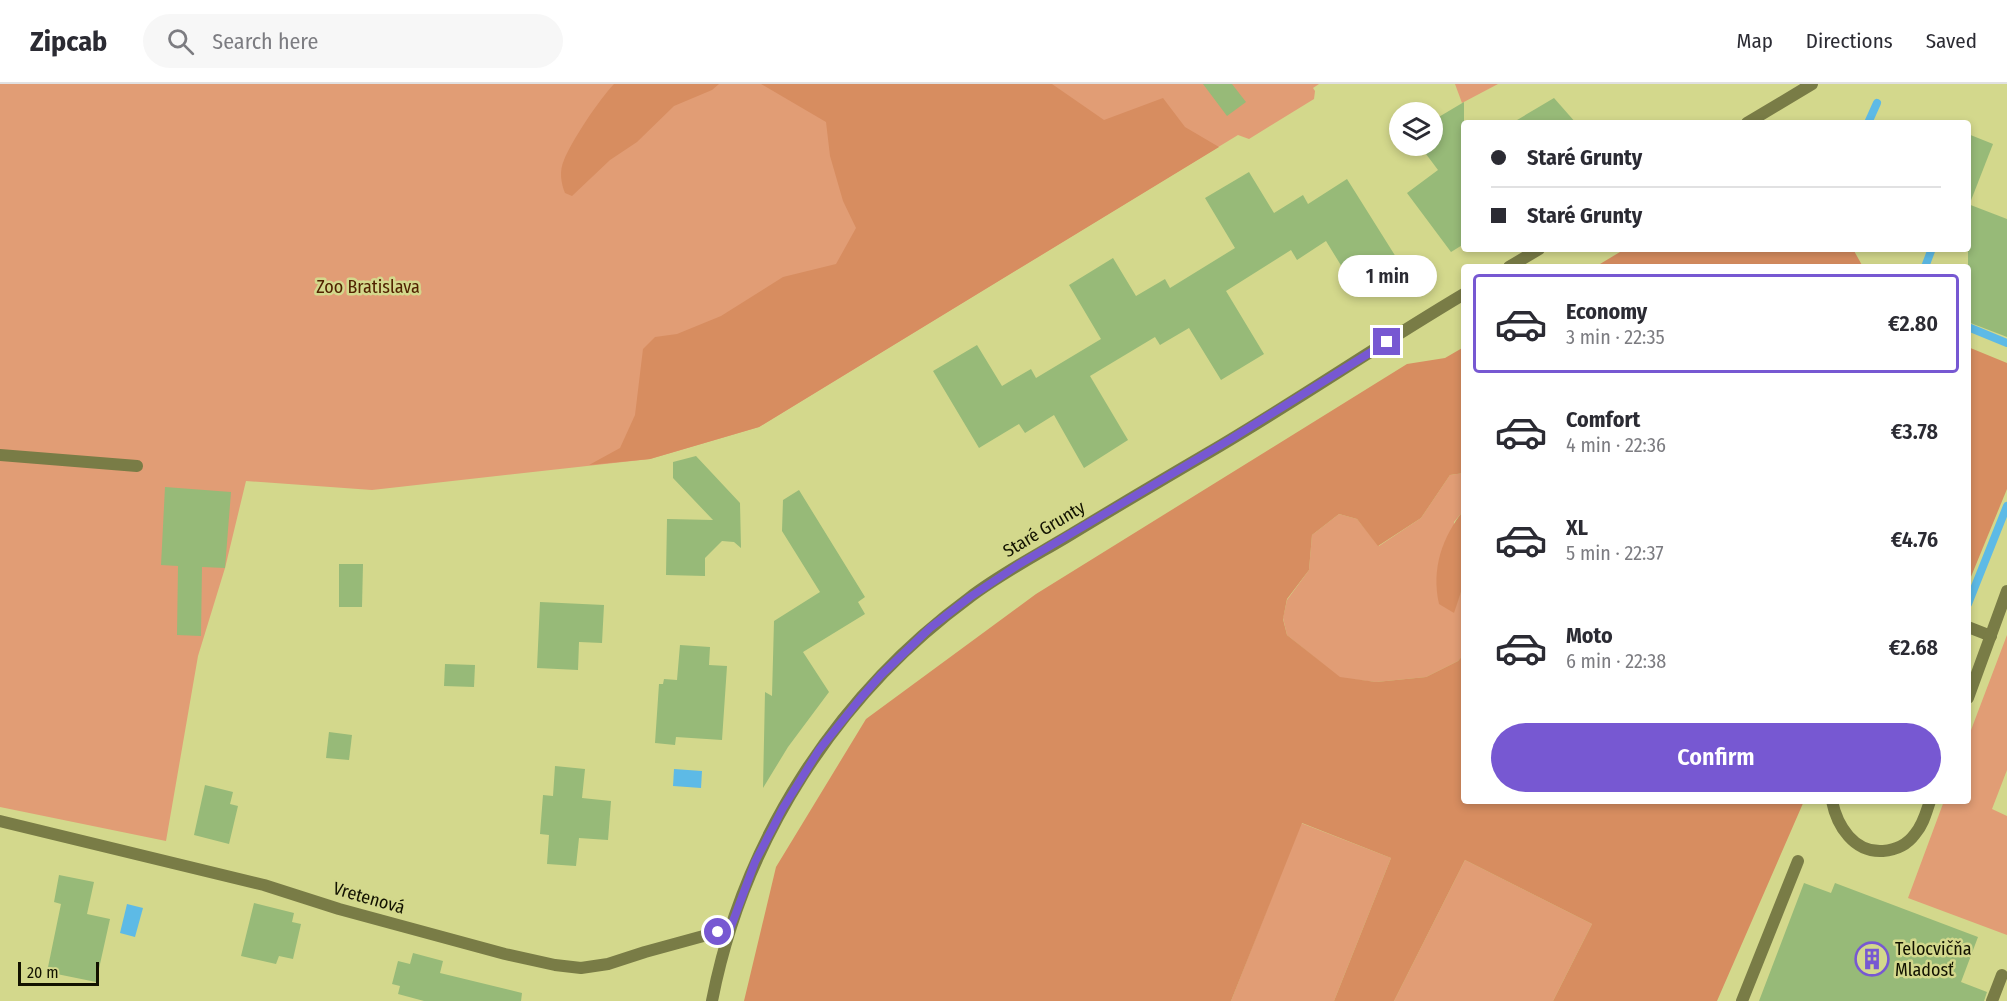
<!DOCTYPE html>
<meta charset="utf-8">
<style>
:root{--surface:#fff;--page:#f7f7f7;--text:#2b2b33;--muted:#7c7c81;--line:#e1e1e2;--accent:#7758d2}
body{margin:0;font-family:"Fira Sans Condensed",sans-serif;background:var(--page);color:var(--text);height:100vh;display:flex;flex-direction:column;font-size:22px;white-space:nowrap}
*{box-sizing:border-box;margin:0}
p{font-size:20px;color:var(--muted)}
.icon{flex:none;width:33px;height:33px;fill:none;stroke:currentColor;stroke-width:2;stroke-linecap:round;stroke-linejoin:round}
.map{position:relative;flex:1;overflow:hidden}
.drawer{position:absolute;left:1461px;top:180px;width:510px;height:540px;display:flex;flex-direction:column;background:var(--surface);border-radius:6px;box-shadow:0 3px 9px #0003}
.drawer>*{flex:none}
.hud{position:absolute;left:1461px;top:36px;width:510px;height:132px;border-radius:6px;box-shadow:0 3px 9px #0003;display:grid;align-content:center;height:132px;padding:0 30px;background:var(--surface)}
.fabs{position:absolute;left:1389px;top:18px;display:grid;gap:12px}
.fabs a{display:grid;place-items:center;width:54px;height:54px;border-radius:50%;background:var(--surface);box-shadow:0 3px 9px #0003;font-size:30px}
.scale{position:absolute;left:18px;bottom:15px;width:81px;box-sizing:border-box;padding-left:6px;border:3px solid #121200;border-top:0;font-size:16px;line-height:21px;white-space:nowrap;color:#121200;-webkit-text-stroke:4px #d3d88c;paint-order:stroke}
.end{position:absolute;width:27px;height:27px;margin:-14px;border:8px solid #7758d2;background:#fff;box-shadow:0 0 0 3px #fff}
.from{border-radius:50%}
.bubble{position:absolute;height:42px;border-radius:21px;background:var(--surface);box-shadow:0 3px 9px #0003;font-size:20px;font-weight:600;line-height:42px;text-align:center}
.hud b{display:flex;align-items:center;gap:21px;height:57px;font-size:22px}
.hud b+b{border-top:2px solid var(--line)}
.hud i{width:15px;height:15px;background:var(--text)}
ul{padding:10px 0 0;list-style:none}
li{display:flex;align-items:center;gap:18px;height:99px;margin:0 12px 9px;padding:0 18px;border:3px solid transparent;border-radius:6px}
li div{flex:1}
li b{display:block;font-size:22px}
li em{font-style:normal;font-weight:600}
li.current{border-color:var(--accent)}
li>.icon{width:54px;height:54px;stroke-width:1.5}
.action{display:flex;gap:12px;margin-top:auto;padding:12px 30px}
.action a{flex:1;height:69px;border-radius:36px;background:var(--accent);color:#fff;font-size:24px;font-weight:600;line-height:69px;text-align:center}
header{display:flex;align-items:center;gap:36px;box-sizing:border-box;height:84px;padding:0 30px;background:var(--surface);border-bottom:2px solid var(--line)}
header strong{font-size:28px}
nav{display:flex;gap:33px;margin-inline-start:auto;font-size:21px}
.search{width:420px;height:54px;background:var(--page);display:flex;align-items:center;gap:15px;box-sizing:border-box;padding:0 21px;border-radius:33px;color:var(--muted);font-size:22px}
.map>svg:first-child{display:block}
.green{fill:#e19d75}
.forest{fill:#d78d60}
.water{fill:#5dbae6}
.lines{fill:none;stroke-linecap:round;stroke-linejoin:round}
.stream{stroke:#5dbae6;stroke-width:8}
.building{fill:#97ba78}
.service{stroke:#797c46;stroke-width:12}
.minor{stroke:#797c46;stroke-width:12}
.route{stroke:#7758d2;stroke-width:8}
.labels{text-anchor:middle;dominant-baseline:central;stroke-width:5;stroke-linejoin:round;paint-order:stroke}
.park-label{font-size:18px;fill:#512200;stroke:#d3d88c}
.street-label{font-size:18px;fill:#121200;stroke:#d3d88c}
.poi-label{font-size:18px;fill:#121200;stroke:#d3d88c;text-anchor:start}
</style>
<header>
<strong>Zipcab</strong>
<div class="search"><svg class="icon" aria-label="search" viewBox="0 0 24 24"><circle cx="10" cy="10" r="6"/><path d="M15 15l6 6"/></svg>Search here</div>
<nav><a>Map</a><a>Directions</a><a>Saved</a></nav>
</header>
<div class="map">
<svg width="2007" height="917" viewBox="0 0 2007 917">
<rect width="100%" height="100%" fill="#d3d88c"/>
<g class="green">
<polygon points="0,0 1319,0 1313,4 1315,7 1314,15 1249,55 1238,51 759,343 650,375 372,406 246,397 225,484 198,572 166,757 0,723"/>
<polygon points="1455,0 1498,0 1462,19"/>
<polygon points="1464,389 1464,426 1454,438 1453,529 1464,499 1464,570 1458,577 1426,593 1376,598 1340,594 1287,551 1283,534 1287,516 1309,486 1312,451 1339,430 1357,435 1379,462 1421,434 1450,391"/>
<polygon points="2007,551 2007,686 1992,725 2007,732 2007,851 1908,814 1944,717 1968,717 1968,654"/>
<polygon points="1301,739 1391,774 1334,917 1231,917"/>
<polygon points="1465,776 1592,840 1553,917 1394,917"/>
</g>
<g class="forest">
<path d="M614,0H719L712,6L674,22L637,58L610,76L572,112L565,109C561,99 559,87 564,76C572,56 599,16 614,0Z"/>
<polygon points="761,0 1052,0 1104,36 1163,14 1185,43 1219,63 759,343 650,375 589,381 620,364 635,331 643,265 655,253 677,250 721,232 783,193 836,180 856,144 843,117 830,72 826,38"/>
<polygon points="1625,165 1853,165 1863,183 1595,183"/>
<polygon points="1464,263 1464,389 1450,391 1421,434 1378,462 1357,435 1339,430 1312,451 1309,486 1287,515 1283,535 1287,551 1340,593 1376,598 1426,593 1458,577 1464,570 1464,717 1804,717 1717,917 1553,917 1592,840 1465,776 1394,917 1334,917 1391,774 1302,739 1231,917 744,917 776,783 866,635 1036,510 1407,280 1445,274"/>
<polygon points="1968,263 2007,279 2007,405 1968,500"/>
<path d="M1464,426V499L1454,529L1439,520C1431,485 1442,453 1464,426Z"/>
</g>
<g class="water">
<polygon points="674,685 702,687 701,704 673,702"/>
<polygon points="127,820 143,824 135,853 120,849"/>
</g>
<g class="lines">
<g class="stream">
<polyline points="1868,39 1877,19"/>
<polyline points="1925,183 1931,167 1929,165"/>
<polyline points="1968,243 2007,259"/>
<polyline points="1968,520 2007,422"/>
</g>
</g>
<g class="building">
<polygon points="1203,0 1232,0 1246,18 1227,32"/>
<polygon points="1554,14 1576,39 1512,39"/>
<polygon points="1464,18 1464,160 1451,168 1407,109 1438,86 1420,62 1432,62 1432,37"/>
<polygon points="1968,50 1993,60 1970,119 1968,119"/>
<polygon points="1249,88 1274,129 1303,111 1308,120 1347,95 1401,181 1358,209 1326,157 1297,176 1291,166 1226,207 1264,270 1221,296 1189,244 1160,261 1155,253 1090,292 1128,356 1084,384 1054,331 1025,349 1019,340 979,364 933,287 977,261 1002,302 1031,285 1036,294 1101,255 1069,201 1113,174 1136,212 1165,195 1170,204 1235,164 1205,114"/>
<polygon points="1968,120 2007,135 2007,253 1968,238"/>
<polygon points="696,372 740,419 741,464 734,458 722,457 705,474 705,492 666,491 667,435 713,436 673,394 673,378"/>
<polygon points="165,403 231,408 225,484 202,483 201,552 177,551 178,482 161,481"/>
<polygon points="799,406 865,513 858,518 865,530 803,568 829,608 788,663 763,704 765,608 772,612 774,537 820,508 782,447 783,416"/>
<polygon points="339,480 363,480 362,523 339,523"/>
<polygon points="540,518 604,521 602,559 579,558 578,586 537,584"/>
<polygon points="680,561 710,563 709,581 727,582 722,656 676,653 675,661 655,659 659,600 663,600 664,595 677,596"/>
<polygon points="445,580 475,581 474,603 444,602"/>
<polygon points="329,648 352,651 349,676 326,674"/>
<polygon points="555,682 585,685 582,714 611,717 608,756 579,754 576,782 547,780 549,751 540,750 543,711 553,712"/>
<polygon points="205,701 233,708 230,720 238,722 229,760 194,751"/>
<polygon points="59,791 94,798 87,830 110,835 96,898 47,888 61,820 54,818"/>
<polygon points="1804,799 1831,809 1835,799 1978,853 1961,898 1987,908 1984,917 1759,917"/>
<polygon points="254,819 294,829 292,838 301,840 293,875 279,872 276,880 241,872"/>
<polygon points="413,869 443,877 440,889 522,909 521,917 424,917 398,910 400,902 392,900 398,877 410,880"/>
</g>
<g class="lines">
<g class="service">
<polyline points="0,371 137,382"/>
<polyline points="1968,543 1991,552"/>
<polyline points="1968,614 2007,507"/>
<path d="M1832,717C1837,742 1854,769 1883,767C1896,766 1907,761 1915,750C1923,741 1926,729 1930,717"/>
<polyline points="1742,917 1798,777"/>
<polyline points="1992,917 2002,891"/>
</g>
<g class="minor">
<polyline points="1747,39 1812,0"/>
<polyline points="1509,183 1539,165"/>
<polyline points="0,737 264,801 339,825 505,870 555,881 581,884 608,880 645,868 718,848 729,848"/>
<path d="M712,917C743,756 837,611 969,514C999,491 1033,473 1065,454C1113,425 1160,397 1208,369C1295,318 1378,261 1464,210"/>
</g>
</g>
<g class="lines">
<polyline class="route" points="718,848 729,848 755,778 783,724 819,666 859,616 881,591 930,544 970,513 1018,481 1231,355 1387,258"/>
</g>
<defs>
<symbol id="building-ring" viewBox="-11 -11 22 22"><circle r="9.5" fill="#d3d88c" stroke="#7758d2" stroke-width="1.5"/><path d="M-4-6H4V6H1V3H-1V6H-4ZM-2.5-4.3h1.7v1.8h-1.7ZM.8-4.3h1.7v1.8H.8ZM-2.5-1h1.7V.8h-1.7ZM.8-1h1.7V.8H.8Z" fill="#7758d2"/></symbol>
</defs>
<g fill-rule="evenodd">
<use href="#building-ring" x="1853" y="856" width="38" height="38"/>
</g>
<g class="labels">
<g class="park-label">
<text x="368" y="203">Zoo Bratislava</text>
</g>
<g class="street-label">
<text transform="translate(1044 445) rotate(-31)">Staré Grunty</text>
<text transform="translate(369 814) rotate(16)">Vretenová</text>
</g>
<g class="poi-label">
<text x="1895" y="865">Telocvičňa<tspan x="1895" dy="21">Mladosť</tspan></text>
</g>
</g>
</svg>
<div class="fabs">
<a><svg class="icon" aria-label="layers" viewBox="0 0 24 24"><path d="M12 4l9 5-9 5-9-5zM3 14l9 5 9-5"/></svg></a>
</div>
<div class="scale">20 m</div>
<i class="end from" style="left:718px;top:848px"></i>
<i class="end" style="left:1387px;top:258px"></i>
<div class="bubble" style="left:1338px;top:171px;width:99px">1 min</div>
<div class="hud">
<b><i class="from"></i>Staré Grunty</b>
<b><i></i>Staré Grunty</b>
</div>
<section class="drawer">
<ul>
<li class="current"><svg class="icon" aria-label="car" viewBox="0 0 24 24"><path d="M5 17H2v-5l4-1 3-4h7l3 4 3 1v5h-3M9 17h6M6 11h13"/><circle cx="7" cy="17" r="2"/><circle cx="17" cy="17" r="2"/></svg><div><b>Economy</b><p>3 min · 22:35</p></div><em>€2.80</em></li>
<li><svg class="icon" aria-label="car" viewBox="0 0 24 24"><path d="M5 17H2v-5l4-1 3-4h7l3 4 3 1v5h-3M9 17h6M6 11h13"/><circle cx="7" cy="17" r="2"/><circle cx="17" cy="17" r="2"/></svg><div><b>Comfort</b><p>4 min · 22:36</p></div><em>€3.78</em></li>
<li><svg class="icon" aria-label="car" viewBox="0 0 24 24"><path d="M5 17H2v-5l4-1 3-4h7l3 4 3 1v5h-3M9 17h6M6 11h13"/><circle cx="7" cy="17" r="2"/><circle cx="17" cy="17" r="2"/></svg><div><b>XL</b><p>5 min · 22:37</p></div><em>€4.76</em></li>
<li><svg class="icon" aria-label="car" viewBox="0 0 24 24"><path d="M5 17H2v-5l4-1 3-4h7l3 4 3 1v5h-3M9 17h6M6 11h13"/><circle cx="7" cy="17" r="2"/><circle cx="17" cy="17" r="2"/></svg><div><b>Moto</b><p>6 min · 22:38</p></div><em>€2.68</em></li>
</ul>
<div class="action"><a>Confirm</a></div>
</section>
</div>
